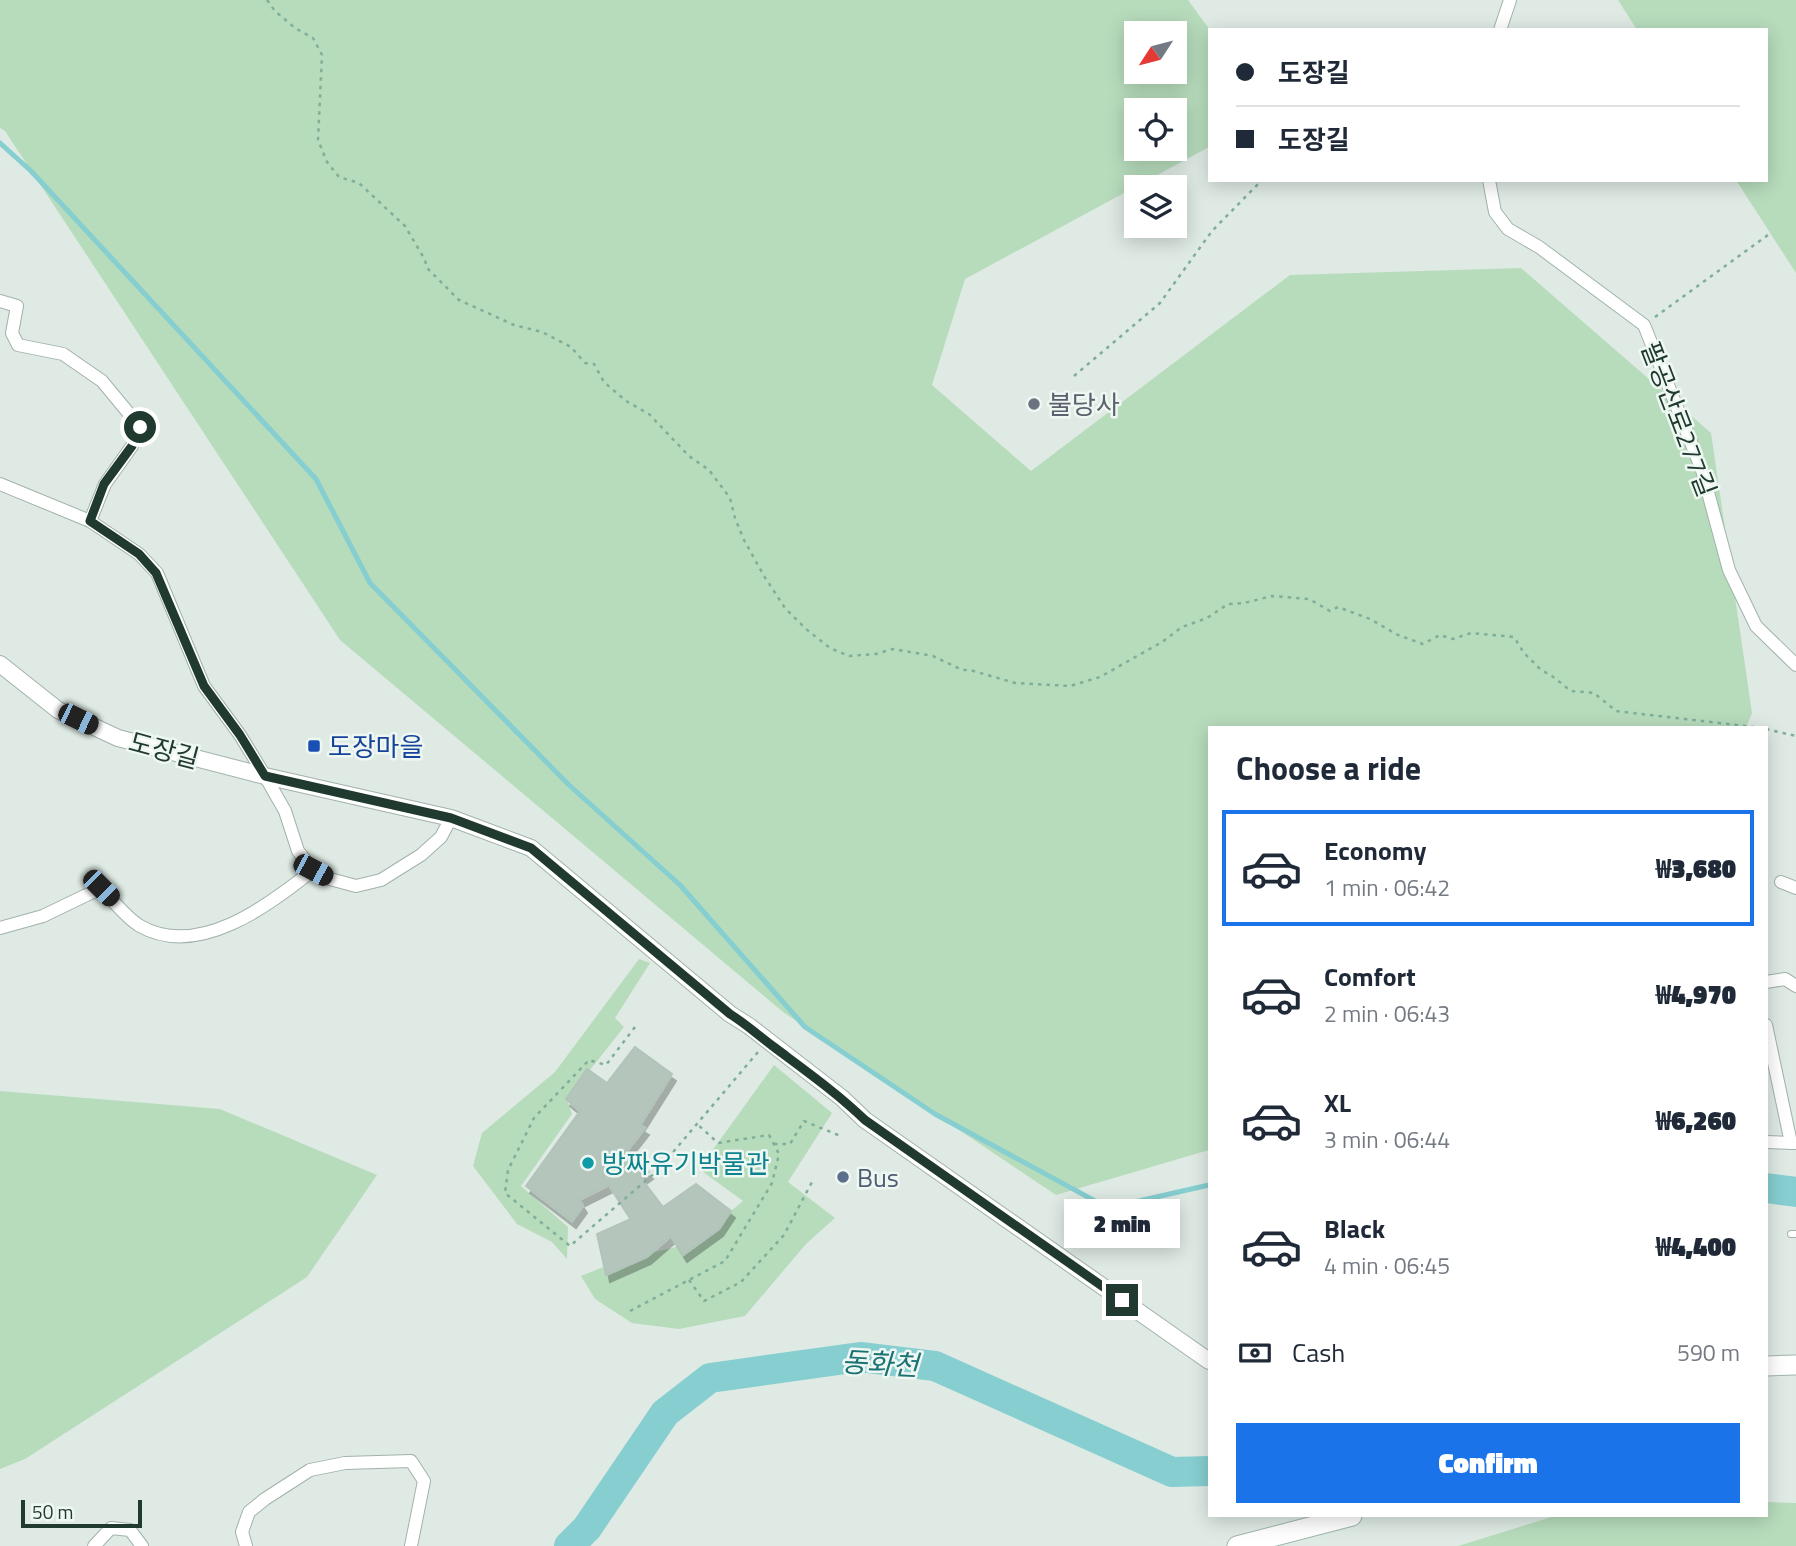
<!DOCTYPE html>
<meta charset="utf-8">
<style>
:root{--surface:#fff;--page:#f2f2f3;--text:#1f2937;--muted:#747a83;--line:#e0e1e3;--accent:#1a73e8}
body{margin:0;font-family:"Titillium Web","Noto Sans KR",sans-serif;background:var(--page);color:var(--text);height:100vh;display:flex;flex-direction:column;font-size:26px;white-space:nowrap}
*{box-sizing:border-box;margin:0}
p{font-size:23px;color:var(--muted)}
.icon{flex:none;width:38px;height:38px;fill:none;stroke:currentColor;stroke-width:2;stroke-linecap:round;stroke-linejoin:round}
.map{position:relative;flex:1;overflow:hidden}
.panel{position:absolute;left:1208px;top:726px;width:560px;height:791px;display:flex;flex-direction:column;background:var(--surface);border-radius:0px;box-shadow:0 4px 18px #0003}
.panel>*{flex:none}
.top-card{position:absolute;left:1208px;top:28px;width:560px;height:154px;border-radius:0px;box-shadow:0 4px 18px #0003;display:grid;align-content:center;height:154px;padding:0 28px;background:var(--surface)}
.needle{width:46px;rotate:234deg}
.fabs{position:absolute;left:1124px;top:21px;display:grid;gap:14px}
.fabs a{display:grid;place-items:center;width:63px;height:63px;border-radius:0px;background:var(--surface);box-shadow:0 4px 18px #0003;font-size:35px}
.scale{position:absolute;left:21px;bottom:18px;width:121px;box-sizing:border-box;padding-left:7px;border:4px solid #203a30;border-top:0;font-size:19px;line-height:24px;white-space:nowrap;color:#203a30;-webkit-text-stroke:5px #eff7f2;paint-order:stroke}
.end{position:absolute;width:32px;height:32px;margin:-16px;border:9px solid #203a30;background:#fff;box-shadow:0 0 0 4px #fff}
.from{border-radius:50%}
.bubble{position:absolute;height:49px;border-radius:0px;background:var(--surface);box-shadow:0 4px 18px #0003;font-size:23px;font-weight:800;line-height:49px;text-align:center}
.car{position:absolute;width:21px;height:42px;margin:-21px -10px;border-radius:9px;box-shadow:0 0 5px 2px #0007;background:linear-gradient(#222 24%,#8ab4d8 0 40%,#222 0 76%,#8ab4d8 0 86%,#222 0)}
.top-card b{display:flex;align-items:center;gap:24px;height:66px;font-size:26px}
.top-card b+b{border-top:2px solid var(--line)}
.top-card i{width:18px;height:18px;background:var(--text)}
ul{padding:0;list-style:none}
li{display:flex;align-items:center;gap:21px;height:116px;margin:0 14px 10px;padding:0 14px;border:4px solid transparent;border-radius:0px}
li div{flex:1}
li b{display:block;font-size:26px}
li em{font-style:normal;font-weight:800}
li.selected{border-color:var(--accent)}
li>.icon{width:63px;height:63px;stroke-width:1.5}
h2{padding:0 28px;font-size:32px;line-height:84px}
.pay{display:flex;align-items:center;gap:18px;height:77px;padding:0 28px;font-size:26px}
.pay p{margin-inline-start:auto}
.action{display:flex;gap:14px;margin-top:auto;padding:14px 28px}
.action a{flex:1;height:80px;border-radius:0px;background:var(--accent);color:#fff;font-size:28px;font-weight:800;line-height:80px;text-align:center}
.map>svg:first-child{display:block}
.green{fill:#b7dcbc;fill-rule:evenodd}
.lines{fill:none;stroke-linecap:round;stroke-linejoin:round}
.stream{stroke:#86ced0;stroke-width:5}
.river{stroke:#86ced0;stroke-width:30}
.building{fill:#b4c5bc;stroke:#b2c4ba;stroke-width:2;filter:url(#shadow)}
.service-casing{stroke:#a2b2aa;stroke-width:8}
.minor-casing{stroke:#a2b2aa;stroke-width:14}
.tertiary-casing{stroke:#a2b2aa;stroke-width:18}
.secondary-casing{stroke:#9eb6aa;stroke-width:21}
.path{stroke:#7fae99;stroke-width:2.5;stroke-dasharray:3.5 5;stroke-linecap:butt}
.service{stroke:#fff;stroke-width:6}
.minor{stroke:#fff;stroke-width:12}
.tertiary{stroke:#fff;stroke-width:16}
.secondary{stroke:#fff;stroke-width:19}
.route{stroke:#203a30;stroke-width:9}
.worship-dot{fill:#6b7280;stroke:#eff7f2;stroke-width:2.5}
.transit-dot{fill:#1a4fb4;stroke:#eff7f2;stroke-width:2.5}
.culture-dot{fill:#0f9aa8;stroke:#eff7f2;stroke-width:2.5}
.service-dot{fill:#5c6f8a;stroke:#eff7f2;stroke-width:2.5}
.labels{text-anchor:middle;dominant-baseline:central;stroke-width:5;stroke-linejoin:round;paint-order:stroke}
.worship-label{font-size:26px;fill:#5b616d;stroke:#eff7f2;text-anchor:start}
.street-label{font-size:26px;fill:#203a30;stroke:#eff7f2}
.transit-label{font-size:26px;fill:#164399;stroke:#eff7f2;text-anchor:start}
.culture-label{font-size:26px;fill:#0d838f;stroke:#eff7f2;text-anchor:start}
.service-label{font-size:26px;fill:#4e5e75;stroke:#eff7f2;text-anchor:start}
.water-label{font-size:28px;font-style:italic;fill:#1b7275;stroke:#eff7f2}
</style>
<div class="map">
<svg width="1796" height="1546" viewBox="0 0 1796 1546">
<defs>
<filter id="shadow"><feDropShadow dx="4" dy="7" stdDeviation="0" flood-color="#0004"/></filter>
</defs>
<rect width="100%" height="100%" fill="#dfeae4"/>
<g class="green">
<path d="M0,0H1188L1210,30L1209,147L965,279L932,385L1031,471L1290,275L1521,268L1711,433L1752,713L1746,728H1209V1150L1056,1195L783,1012L340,640L5,131L0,128ZM1136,33H1174V72H1136ZM1136,110H1174V149H1136Z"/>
<polygon points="1618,0 1796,0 1796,273 1736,180 1766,180 1766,30 1637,30"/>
<polygon points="639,959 650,963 615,1018 624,1027 567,1099 572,1114 521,1186 568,1227 567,1259 552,1242 517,1224 473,1166 482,1133 555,1072"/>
<polygon points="774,1065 832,1113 788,1182 835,1218 806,1244 745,1316 679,1329 632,1323 595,1299 581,1276 623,1259 685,1245 712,1227 743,1201 699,1169"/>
<polygon points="0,1091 220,1109 377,1175 307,1277 25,1459 0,1469"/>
<polygon points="1766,1502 1796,1503 1796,1546 1458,1546 1555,1516 1766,1516"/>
</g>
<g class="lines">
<polyline class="stream" points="0,143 31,171 316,479 370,583 569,785 680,885 805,1027 935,1114 1108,1208 1209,1185"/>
<g class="river">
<polyline points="1766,1188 1796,1192"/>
<polyline points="569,1546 587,1528 665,1413 710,1378 860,1357 935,1366 1172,1472 1209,1471"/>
</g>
</g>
<polygon class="building" points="635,1047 672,1074 640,1125 645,1128 623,1156 649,1172 641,1178 663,1207 696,1184 731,1211 719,1229 683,1255 671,1236 647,1257 606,1275 597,1234 631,1219 609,1185 579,1200 583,1206 572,1221 526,1186 580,1111 566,1099 587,1069 607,1083"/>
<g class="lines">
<defs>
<polyline id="service" points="1791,1234 1796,1234"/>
<g id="minor">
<polyline points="1500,30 1510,0"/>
<polyline points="1489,180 1495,212 1508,229 1539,247 1644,325 1702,470 1729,570 1756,626 1796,665"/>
<polyline points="0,301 17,306 12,333 18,345 63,354 102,381 140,427 132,446 105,484 90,521"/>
<polyline points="0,484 90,521 139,554 157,573 204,686 240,735 265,776 285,811 298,851 313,870 330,879 356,886 381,880 421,855 441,837 451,818"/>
<polyline points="1781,882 1796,888"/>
<path d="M0,928L43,916L101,888C113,900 125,917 140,926C198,959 268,906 313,870"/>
<polyline points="1766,982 1785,979 1796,986"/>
<polyline points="1766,1025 1791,1143"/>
<polyline points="1766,1142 1796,1143"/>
<polyline points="94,1546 111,1528 130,1530 142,1546"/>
<polyline points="246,1546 242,1532 249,1512 265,1499 310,1470 345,1463 411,1461 424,1481 411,1546"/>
</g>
<polyline id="tertiary" points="0,664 58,710 118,738 265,776 451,818 531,848 730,1014 749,1026 842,1098 865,1120 1209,1361"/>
<g id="secondary">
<polyline points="1766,1366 1796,1365"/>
<polyline points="1237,1546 1352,1516"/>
</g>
</defs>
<use href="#service" class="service-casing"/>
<use href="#minor" class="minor-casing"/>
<use href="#tertiary" class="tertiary-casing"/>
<use href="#secondary" class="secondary-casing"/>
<g class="path">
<polyline points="267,0 275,11 295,28 313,38 322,55 318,140 327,162 339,177 359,183 405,226 425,260 427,268 459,300 514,325 542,332 571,347 585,363 594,364 604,382 626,401 649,414 689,456 709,470 730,498 735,518 744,540 764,576 785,608 806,629 830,648 849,656 876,654 893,649 933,656 962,670 970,670 1015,683 1070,686 1100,677 1162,642 1182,627 1207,618 1228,604 1244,603 1272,596 1309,599 1330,611 1338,607 1370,619 1398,635 1423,644 1440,635 1453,639 1471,633 1514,637 1524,653 1541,670 1552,676 1571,691 1594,693 1616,711 1762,728"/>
<polyline points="1655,317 1768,235"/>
<polyline points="1074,376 1160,303 1212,231 1262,180"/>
<polyline points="1766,729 1796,736"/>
<polyline points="635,1027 606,1065 589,1060 534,1118 508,1170 505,1193 570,1246 657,1171 758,1052"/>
<polyline points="774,1144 790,1144 804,1121 843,1137"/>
<polyline points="689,1280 704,1301 741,1282 784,1235 813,1180"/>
<polyline points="630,1311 725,1261 772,1183 779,1154 769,1135 718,1143 696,1123"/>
</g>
<use href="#service" class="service"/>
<use href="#minor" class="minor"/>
<use href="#tertiary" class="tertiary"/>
<use href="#secondary" class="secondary"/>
</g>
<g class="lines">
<path class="route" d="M140,427L132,446L104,484L90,521L139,554L156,573L204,686L240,735L265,776L451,818L531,848L730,1014C746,1024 759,1036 774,1047C806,1071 837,1093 865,1120L1122,1300"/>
</g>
<circle class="worship-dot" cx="1034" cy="404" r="7"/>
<rect class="transit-dot" x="307" y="739" width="14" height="14" rx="3.5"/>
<circle class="culture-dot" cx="588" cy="1163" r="7"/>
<circle class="service-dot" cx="843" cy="1177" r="7"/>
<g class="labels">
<g class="worship-label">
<text x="1048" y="404">불당사</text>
</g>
<g class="street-label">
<text transform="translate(1679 419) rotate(69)">팔공산로277길</text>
<text transform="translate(164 750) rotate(15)">도장길</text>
</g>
<g class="transit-label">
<text x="328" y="746">도장마을</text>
</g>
<g class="culture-label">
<text x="602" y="1163">방짜유기박물관</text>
</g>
<g class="service-label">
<text x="857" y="1177">Bus</text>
</g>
<g class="water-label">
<text transform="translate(880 1363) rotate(3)">동화천</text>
</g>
</g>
</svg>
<div class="fabs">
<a><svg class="needle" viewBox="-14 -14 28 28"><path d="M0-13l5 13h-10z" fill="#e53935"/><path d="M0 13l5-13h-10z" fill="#747a83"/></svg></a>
<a><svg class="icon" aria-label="locate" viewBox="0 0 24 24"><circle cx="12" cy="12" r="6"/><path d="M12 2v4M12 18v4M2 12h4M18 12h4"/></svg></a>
<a><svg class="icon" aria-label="layers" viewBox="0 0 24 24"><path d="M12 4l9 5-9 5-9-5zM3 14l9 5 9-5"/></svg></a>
</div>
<div class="scale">50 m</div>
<i class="end from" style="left:140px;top:427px"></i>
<i class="end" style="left:1122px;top:1300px"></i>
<div class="bubble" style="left:1064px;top:1199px;width:116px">2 min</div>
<i class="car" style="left:78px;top:719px;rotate:116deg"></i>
<i class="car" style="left:313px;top:870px;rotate:118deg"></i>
<i class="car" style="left:101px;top:888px;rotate:135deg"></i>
<div class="top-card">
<b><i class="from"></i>도장길</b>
<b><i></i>도장길</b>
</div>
<section class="panel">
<h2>Choose a ride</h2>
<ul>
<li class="selected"><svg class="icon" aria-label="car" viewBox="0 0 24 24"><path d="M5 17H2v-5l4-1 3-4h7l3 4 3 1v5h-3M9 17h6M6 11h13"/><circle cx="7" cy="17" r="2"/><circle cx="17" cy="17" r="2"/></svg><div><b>Economy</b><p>1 min · 06:42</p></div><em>₩3,680</em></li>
<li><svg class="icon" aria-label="car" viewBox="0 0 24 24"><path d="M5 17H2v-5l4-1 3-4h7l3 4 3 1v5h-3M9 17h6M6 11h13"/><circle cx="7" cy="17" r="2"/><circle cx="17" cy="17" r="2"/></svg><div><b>Comfort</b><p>2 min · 06:43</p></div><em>₩4,970</em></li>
<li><svg class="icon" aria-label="car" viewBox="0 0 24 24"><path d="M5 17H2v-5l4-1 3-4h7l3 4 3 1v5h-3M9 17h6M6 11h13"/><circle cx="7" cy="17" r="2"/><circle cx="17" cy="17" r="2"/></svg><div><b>XL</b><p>3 min · 06:44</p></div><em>₩6,260</em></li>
<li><svg class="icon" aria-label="car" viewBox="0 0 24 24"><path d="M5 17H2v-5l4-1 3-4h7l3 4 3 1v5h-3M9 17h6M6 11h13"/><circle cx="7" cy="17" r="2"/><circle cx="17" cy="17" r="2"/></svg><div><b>Black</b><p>4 min · 06:45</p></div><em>₩4,400</em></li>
</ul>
<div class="pay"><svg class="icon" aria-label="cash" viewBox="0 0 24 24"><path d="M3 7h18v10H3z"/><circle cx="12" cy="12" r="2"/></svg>Cash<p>590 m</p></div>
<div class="action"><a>Confirm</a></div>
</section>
</div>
